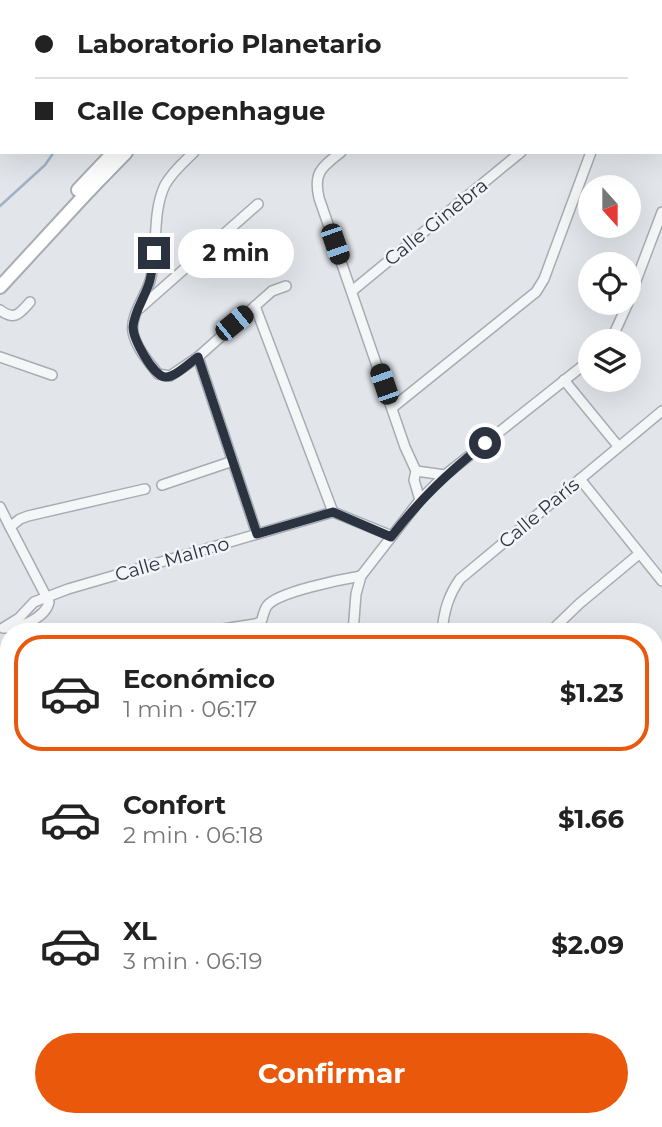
<!DOCTYPE html>
<html lang="es">
<meta charset="utf-8">
<style>
:root{--surface:#fff;--page:#f6f6f6;--text:#222;--muted:#767676;--line:#e0e0e0;--accent:#ea580c}
body{margin:0;font-family:Montserrat,sans-serif;background:var(--page);color:var(--text);height:100vh;display:flex;flex-direction:column;font-size:26px;white-space:nowrap}
*{box-sizing:border-box;margin:0}
p{font-size:23px;color:var(--muted)}
.icon{flex:none;width:38px;height:38px;fill:none;stroke:currentColor;stroke-width:2;stroke-linecap:round;stroke-linejoin:round}
.map{position:relative;flex:1;overflow:hidden}
.drawer{position:absolute;left:0px;top:623px;width:663px;height:504px;display:flex;flex-direction:column;background:var(--surface);border-radius:28px 28px 0 0;box-shadow:0 7px 28px #0002}
.drawer>*{flex:none}
.banner{position:absolute;left:0px;top:0px;width:663px;height:154px;box-shadow:0 7px 28px #0002;display:grid;align-content:center;height:154px;padding:0 35px;background:var(--surface)}
.needle{width:46px;rotate:159deg}
.fabs{position:absolute;left:578px;top:175px;display:grid;gap:14px}
.fabs a{display:grid;place-items:center;width:63px;height:63px;border-radius:50%;background:var(--surface);box-shadow:0 7px 28px #0002;font-size:35px}
.end{position:absolute;width:32px;height:32px;margin:-16px;border:9px solid #2b3341;background:#fff;box-shadow:0 0 0 4px #fff}
.from{border-radius:50%}
.bubble{position:absolute;height:49px;border-radius:24px;background:var(--surface);box-shadow:0 7px 28px #0002;font-size:23px;font-weight:700;line-height:49px;text-align:center}
.car{position:absolute;width:21px;height:42px;margin:-21px -10px;border-radius:9px;box-shadow:0 0 5px 2px #0007;background:linear-gradient(#222 24%,#8ab4d8 0 40%,#222 0 76%,#8ab4d8 0 86%,#222 0)}
.banner b{display:flex;align-items:center;gap:24px;height:66px;font-size:26px}
.banner b+b{border-top:2px solid var(--line)}
.banner i{width:18px;height:18px;background:var(--text)}
ul{padding:12px 0 0;list-style:none}
li{display:flex;align-items:center;gap:21px;height:116px;margin:0 14px 10px;padding:0 21px;border:4px solid transparent;border-radius:28px}
li div{flex:1}
li b{display:block;font-size:26px}
li em{font-style:normal;font-weight:700}
li.on{border-color:var(--accent)}
li>.icon{width:63px;height:63px;stroke-width:1.5}
.button{display:flex;gap:14px;margin-top:auto;padding:14px 35px}
.button a{flex:1;height:80px;border-radius:42px;background:var(--accent);color:#fff;font-size:28px;font-weight:700;line-height:80px;text-align:center}
.map>svg:first-child{display:block}
.lines{fill:none;stroke-linecap:round;stroke-linejoin:round}
.stream{stroke:#9fb3c8;stroke-width:2.5}
.street-casing{stroke:#a7acb4;stroke-width:12}
.secondary-casing{stroke:#a7acb4;stroke-width:16}
.primary-casing{stroke:#a2aab5;stroke-width:18}
.street{stroke:#f5f6f8;stroke-width:9}
.secondary{stroke:#fff;stroke-width:12}
.primary{stroke:#fff;stroke-width:14}
.route{stroke:#2b3341;stroke-width:9}
.labels{text-anchor:middle;dominant-baseline:central;stroke-width:5;stroke-linejoin:round;paint-order:stroke}
.street-label{font-size:19px;fill:#2b3341;stroke:#f2f4f7}
</style>
<div class="map">
<svg width="662" height="1127" viewBox="0 0 662 1127">
<rect width="100%" height="100%" fill="#e2e5ea"/>
<g class="lines">
<polyline class="stream" points="0,206 45,165 54,152"/>
<defs>
<g id="street">
<path d="M194,152C184,162 172,172 165,185C151,214 159,251 150,281C145,297 130,316 133,332C136,348 149,362 158,374L170,376L198,357L272,291L286,286"/>
<path d="M341,152C322,167 313,172 319,198L405,447L416,471L414,480L420,500"/>
<polyline points="352,291 521,152"/>
<polyline points="628,302 662,212"/>
<polyline points="255,306 333,512"/>
<polyline points="140,308 258,204"/>
<path d="M0,310C15,321 19,314 30,302"/>
<polyline points="608,341 613,336 628,303"/>
<polyline points="0,357 52,375"/>
<polyline points="198,357 257,534"/>
<polyline points="564,380 618,446"/>
<polyline points="392,408 536,292 544,279 591,152"/>
<polyline points="416,471 445,475"/>
<polyline points="580,479 662,581"/>
<polyline points="162,485 233,461"/>
<polyline points="0,507 10,527"/>
<polyline points="3,628 19,618 34,602 68,589 333,512 392,536"/>
<path d="M5,628C20,629 46,617 49,602L10,527L20,519L28,516L145,489"/>
<path d="M204,632L255,624L261,622C263,617 264,610 267,606C277,592 343,579 361,576"/>
<polyline points="353,632 356,594 361,576 420,500 445,475 590,360"/>
<path d="M442,632C444,611 448,596 460,579L662,411"/>
<polyline points="550,632 579,604 639,554"/>
<polyline points="654,696 662,687"/>
<polyline points="0,947 9,947"/>
<polyline points="654,1001 662,993"/>
<polyline points="528,1127 534,1118"/>
<polyline points="659,1127 662,1125"/>
</g>
<g id="secondary">
<polyline points="78,190 114,152"/>
<polyline points="0,287 95,184"/>
<polyline points="0,804 9,806"/>
<polyline points="181,1118 183,1127"/>
</g>
<g id="primary">
<polyline points="106,0 107,2"/>
<polyline points="120,0 121,2"/>
<polyline points="290,2 293,0"/>
<polyline points="309,2 312,0"/>
<polyline points="88,190 125,152"/>
</g>
</defs>
<use href="#street" class="street-casing"/>
<use href="#secondary" class="secondary-casing"/>
<use href="#primary" class="primary-casing"/>
<use href="#street" class="street"/>
<use href="#secondary" class="secondary"/>
<use href="#primary" class="primary"/>
</g>
<g class="lines">
<path class="route" d="M154,253C153,262 152,272 150,280C146,296 134,311 133,327C133,339 153,376 165,377C175,378 190,362 198,357L257,534L333,512L391,537C422,497 447,474 485,443"/>
</g>
<g class="labels">
<g class="street-label">
<text transform="translate(436 222) rotate(-39)">Calle Ginebra</text>
<text transform="translate(539 513) rotate(-40)">Calle París</text>
<text transform="translate(172 559) rotate(-16)">Calle Malmo</text>
</g>
</g>
</svg>
<div class="fabs">
<a><svg class="needle" viewBox="-14 -14 28 28"><path d="M0-13l5 13h-10z" fill="#e53935"/><path d="M0 13l5-13h-10z" fill="#767676"/></svg></a>
<a><svg class="icon" aria-label="locate" viewBox="0 0 24 24"><circle cx="12" cy="12" r="6"/><path d="M12 2v4M12 18v4M2 12h4M18 12h4"/></svg></a>
<a><svg class="icon" aria-label="layers" viewBox="0 0 24 24"><path d="M12 4l9 5-9 5-9-5zM3 14l9 5 9-5"/></svg></a>
</div>
<i class="end from" style="left:485px;top:443px"></i>
<i class="end" style="left:154px;top:253px"></i>
<div class="bubble" style="left:178px;top:229px;width:116px">2 min</div>
<i class="car" style="left:335px;top:244px;rotate:161deg"></i>
<i class="car" style="left:234px;top:323px;rotate:51deg"></i>
<i class="car" style="left:384px;top:384px;rotate:341deg"></i>
<div class="banner">
<b><i class="from"></i>Laboratorio Planetario</b>
<b><i></i>Calle Copenhague</b>
</div>
<section class="drawer">
<ul>
<li class="on"><svg class="icon" aria-label="car" viewBox="0 0 24 24"><path d="M5 17H2v-5l4-1 3-4h7l3 4 3 1v5h-3M9 17h6M6 11h13"/><circle cx="7" cy="17" r="2"/><circle cx="17" cy="17" r="2"/></svg><div><b>Económico</b><p>1 min · 06:17</p></div><em>$1.23</em></li>
<li><svg class="icon" aria-label="car" viewBox="0 0 24 24"><path d="M5 17H2v-5l4-1 3-4h7l3 4 3 1v5h-3M9 17h6M6 11h13"/><circle cx="7" cy="17" r="2"/><circle cx="17" cy="17" r="2"/></svg><div><b>Confort</b><p>2 min · 06:18</p></div><em>$1.66</em></li>
<li><svg class="icon" aria-label="car" viewBox="0 0 24 24"><path d="M5 17H2v-5l4-1 3-4h7l3 4 3 1v5h-3M9 17h6M6 11h13"/><circle cx="7" cy="17" r="2"/><circle cx="17" cy="17" r="2"/></svg><div><b>XL</b><p>3 min · 06:19</p></div><em>$2.09</em></li>
</ul>
<div class="button"><a>Confirmar</a></div>
</section>
</div>
